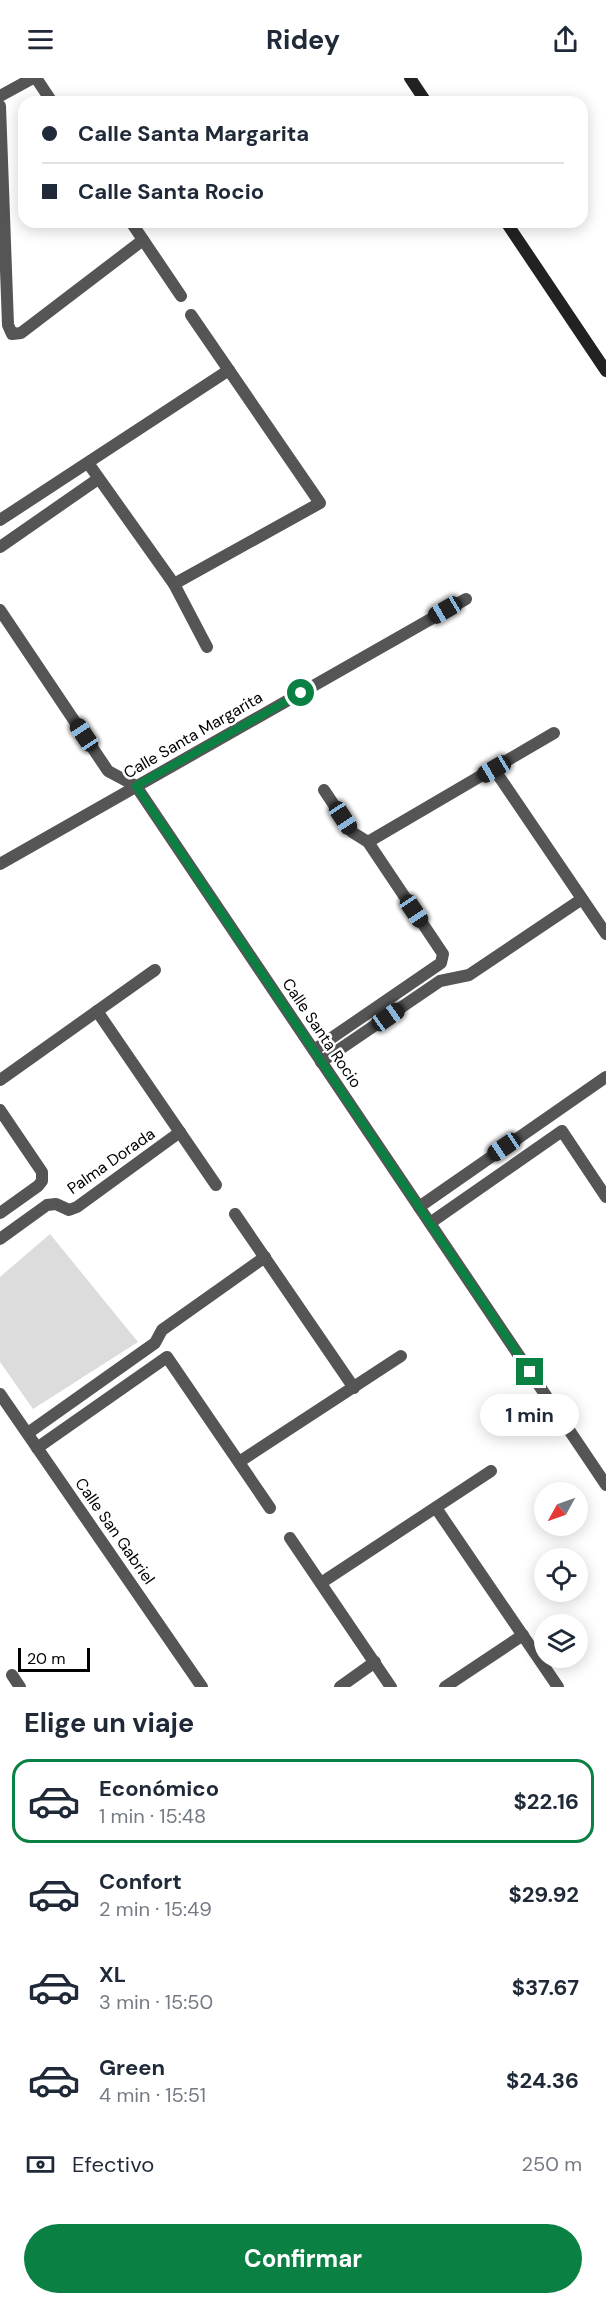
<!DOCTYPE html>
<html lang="es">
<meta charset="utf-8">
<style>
:root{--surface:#fff;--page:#f2f2f3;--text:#1f2937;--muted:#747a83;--line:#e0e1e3;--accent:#0b8043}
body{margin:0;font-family:"DM Sans",sans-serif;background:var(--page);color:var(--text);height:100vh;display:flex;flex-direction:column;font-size:22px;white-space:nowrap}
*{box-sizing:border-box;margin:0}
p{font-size:20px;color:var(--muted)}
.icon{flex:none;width:33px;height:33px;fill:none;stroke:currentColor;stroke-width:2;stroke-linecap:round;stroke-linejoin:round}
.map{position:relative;height:1609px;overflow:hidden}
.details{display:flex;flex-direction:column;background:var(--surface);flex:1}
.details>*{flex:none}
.banner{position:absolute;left:18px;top:18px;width:570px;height:132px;border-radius:18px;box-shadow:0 3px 15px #0003;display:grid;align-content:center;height:132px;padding:0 24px;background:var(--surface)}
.needle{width:39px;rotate:230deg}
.controls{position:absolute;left:534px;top:1404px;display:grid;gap:12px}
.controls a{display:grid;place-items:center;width:54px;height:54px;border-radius:50%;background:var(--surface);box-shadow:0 3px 15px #0003;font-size:30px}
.scale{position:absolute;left:18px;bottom:15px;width:72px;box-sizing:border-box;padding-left:6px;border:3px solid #000;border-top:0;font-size:16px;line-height:21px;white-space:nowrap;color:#000;-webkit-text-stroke:4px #fff;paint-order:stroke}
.end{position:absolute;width:27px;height:27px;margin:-14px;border:8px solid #0b8043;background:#fff;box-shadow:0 0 0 3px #fff}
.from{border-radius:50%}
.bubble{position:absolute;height:42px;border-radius:21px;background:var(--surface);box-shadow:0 3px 15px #0003;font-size:20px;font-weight:700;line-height:42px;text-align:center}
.car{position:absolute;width:18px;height:36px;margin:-18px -9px;border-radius:8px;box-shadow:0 0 4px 2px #0007;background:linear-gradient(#222 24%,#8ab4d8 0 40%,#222 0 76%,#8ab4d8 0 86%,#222 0)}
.banner b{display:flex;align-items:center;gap:21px;height:57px;font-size:22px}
.banner b+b{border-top:2px solid var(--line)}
.banner i{width:15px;height:15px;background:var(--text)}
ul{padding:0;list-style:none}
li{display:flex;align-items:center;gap:18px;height:84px;margin:0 12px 9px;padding:0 12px;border:3px solid transparent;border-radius:18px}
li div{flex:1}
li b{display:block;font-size:22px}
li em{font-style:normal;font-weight:700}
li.selected{border-color:var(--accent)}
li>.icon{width:54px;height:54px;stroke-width:1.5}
h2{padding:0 24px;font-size:27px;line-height:72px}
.pay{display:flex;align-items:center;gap:15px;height:66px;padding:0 24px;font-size:22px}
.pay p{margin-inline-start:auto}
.button{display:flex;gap:12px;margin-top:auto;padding:12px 24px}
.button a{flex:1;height:69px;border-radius:36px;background:var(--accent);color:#fff;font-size:24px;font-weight:700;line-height:69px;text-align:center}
header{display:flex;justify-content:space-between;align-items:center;height:78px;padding:0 24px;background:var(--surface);font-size:27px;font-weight:700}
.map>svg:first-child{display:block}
.green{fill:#dcdcdc}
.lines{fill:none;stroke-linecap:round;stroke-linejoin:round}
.street{stroke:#555;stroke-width:12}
.secondary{stroke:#222;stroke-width:12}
.route{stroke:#0b8043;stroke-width:8}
.labels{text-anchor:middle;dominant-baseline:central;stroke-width:5;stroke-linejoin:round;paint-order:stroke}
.street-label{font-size:16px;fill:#000;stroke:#fff}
</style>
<header><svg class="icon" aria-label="menu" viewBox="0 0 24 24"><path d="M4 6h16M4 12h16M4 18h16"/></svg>Ridey<svg class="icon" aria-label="share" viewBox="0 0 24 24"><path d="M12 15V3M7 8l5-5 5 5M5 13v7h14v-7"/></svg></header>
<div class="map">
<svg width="606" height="1609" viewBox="0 0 606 1609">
<rect width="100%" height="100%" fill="#fff"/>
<polygon class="green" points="50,1156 138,1264 33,1331 0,1284 0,1199"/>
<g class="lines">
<g class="street">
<polyline points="36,0 52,24"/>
<polyline points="0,18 33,0"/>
<polyline points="0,28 8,247 12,256 21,255 143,162"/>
<polyline points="131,144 181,218"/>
<polyline points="88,385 174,506 207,569"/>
<polyline points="0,442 229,292"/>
<polyline points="0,469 98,401"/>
<polyline points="174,506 320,425 191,237"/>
<polyline points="0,532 108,693 136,708 606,1407"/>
<polyline points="494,691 606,856"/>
<polyline points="368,764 554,655"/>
<polyline points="0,786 466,521"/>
<polyline points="97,933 216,1107"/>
<polyline points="314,972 441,885 443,876 368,764 352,754 324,712"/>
<polyline points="321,984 440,903 469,897 582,821"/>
<polyline points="0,1002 155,892"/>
<polyline points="0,1032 42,1094 42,1103 38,1108 0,1135"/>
<polyline points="419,1129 606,999"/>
<polyline points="235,1136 354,1310"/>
<polyline points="430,1145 562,1053 606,1119"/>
<polyline points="0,1161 47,1127 56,1126 69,1132 77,1129 180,1054"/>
<polyline points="0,1316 202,1609"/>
<polyline points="28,1355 155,1265 162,1252 265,1179"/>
<polyline points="37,1370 167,1279 270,1430"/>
<polyline points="239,1384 401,1278"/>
<polyline points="436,1430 558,1609"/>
<polyline points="290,1460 391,1609"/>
<polyline points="321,1505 491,1393"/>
<polyline points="12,1597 20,1609"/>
<polyline points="340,1609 375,1584"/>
<polyline points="445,1609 523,1557"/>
</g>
<g class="secondary">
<polyline points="410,0 426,24"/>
<polyline points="506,144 606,293"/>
</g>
</g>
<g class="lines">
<polyline class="route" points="301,615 136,708 530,1294"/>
</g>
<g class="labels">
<g class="street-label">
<text transform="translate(193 657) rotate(-30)">Calle Santa Margarita</text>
<text transform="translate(322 955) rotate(56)">Calle Santa Rocio</text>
<text transform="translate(111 1083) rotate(-35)">Palma Dorada</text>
<text transform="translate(115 1453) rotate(55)">Calle San Gabriel</text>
</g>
</g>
</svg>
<div class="controls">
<a><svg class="needle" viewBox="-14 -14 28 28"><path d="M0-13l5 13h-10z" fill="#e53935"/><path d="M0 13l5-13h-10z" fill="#747a83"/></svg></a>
<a><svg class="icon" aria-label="locate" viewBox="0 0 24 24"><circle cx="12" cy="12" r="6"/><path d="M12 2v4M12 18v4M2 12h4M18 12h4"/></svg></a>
<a><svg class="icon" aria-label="layers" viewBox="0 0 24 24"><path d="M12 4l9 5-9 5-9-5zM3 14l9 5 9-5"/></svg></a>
</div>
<div class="scale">20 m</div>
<i class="end from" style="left:301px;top:615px"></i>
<i class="end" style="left:530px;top:1294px"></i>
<div class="bubble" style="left:480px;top:1316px;width:99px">1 min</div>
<i class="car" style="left:445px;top:532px;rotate:240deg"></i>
<i class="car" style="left:84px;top:657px;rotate:326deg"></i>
<i class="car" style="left:494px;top:691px;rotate:240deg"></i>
<i class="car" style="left:343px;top:740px;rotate:147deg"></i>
<i class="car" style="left:414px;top:833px;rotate:146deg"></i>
<i class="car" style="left:388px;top:939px;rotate:55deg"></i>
<i class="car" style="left:504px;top:1069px;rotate:236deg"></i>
<div class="banner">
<b><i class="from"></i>Calle Santa Margarita</b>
<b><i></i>Calle Santa Rocio</b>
</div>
</div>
<section class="details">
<h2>Elige un viaje</h2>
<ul>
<li class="selected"><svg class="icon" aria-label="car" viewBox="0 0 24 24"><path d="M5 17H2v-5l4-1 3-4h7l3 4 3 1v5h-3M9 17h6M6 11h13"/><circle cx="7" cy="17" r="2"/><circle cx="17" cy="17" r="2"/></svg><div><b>Económico</b><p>1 min · 15:48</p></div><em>$22.16</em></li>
<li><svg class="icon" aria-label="car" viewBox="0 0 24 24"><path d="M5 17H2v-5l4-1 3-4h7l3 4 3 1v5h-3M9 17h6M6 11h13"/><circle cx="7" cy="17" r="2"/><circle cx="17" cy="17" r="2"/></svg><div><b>Confort</b><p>2 min · 15:49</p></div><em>$29.92</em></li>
<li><svg class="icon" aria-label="car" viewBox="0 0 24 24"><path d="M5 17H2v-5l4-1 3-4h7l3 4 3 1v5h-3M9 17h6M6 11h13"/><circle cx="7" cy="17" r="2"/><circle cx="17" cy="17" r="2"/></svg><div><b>XL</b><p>3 min · 15:50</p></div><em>$37.67</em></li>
<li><svg class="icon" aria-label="car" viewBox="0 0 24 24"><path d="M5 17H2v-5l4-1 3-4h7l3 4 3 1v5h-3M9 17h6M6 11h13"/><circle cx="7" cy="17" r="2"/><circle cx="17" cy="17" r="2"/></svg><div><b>Green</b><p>4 min · 15:51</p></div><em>$24.36</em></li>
</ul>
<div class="pay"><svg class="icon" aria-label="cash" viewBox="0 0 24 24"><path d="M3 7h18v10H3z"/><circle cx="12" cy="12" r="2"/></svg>Efectivo<p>250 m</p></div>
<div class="button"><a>Confirmar</a></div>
</section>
